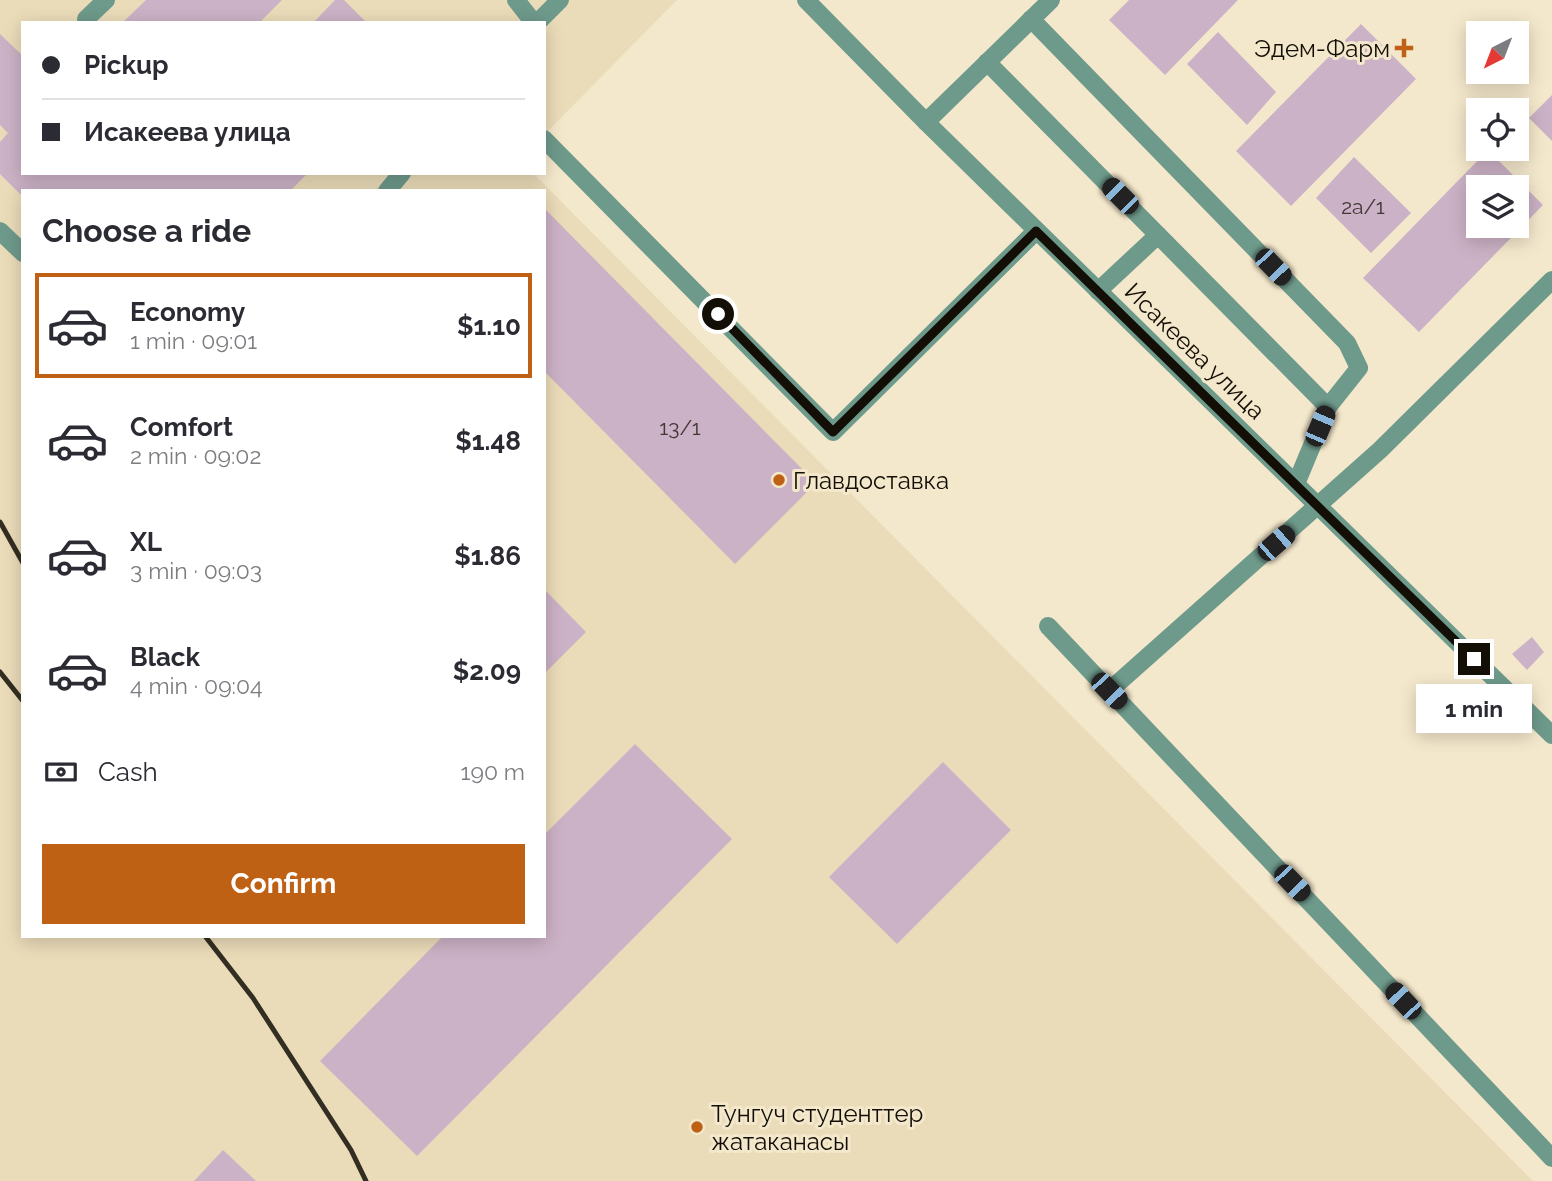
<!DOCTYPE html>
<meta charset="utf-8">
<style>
:root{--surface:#fff;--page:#f2f2f3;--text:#2b2b33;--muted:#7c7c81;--line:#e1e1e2;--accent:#bf6114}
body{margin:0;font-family:Raleway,sans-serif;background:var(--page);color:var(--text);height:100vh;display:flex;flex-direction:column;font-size:26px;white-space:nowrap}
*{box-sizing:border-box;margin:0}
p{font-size:23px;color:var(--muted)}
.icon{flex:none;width:38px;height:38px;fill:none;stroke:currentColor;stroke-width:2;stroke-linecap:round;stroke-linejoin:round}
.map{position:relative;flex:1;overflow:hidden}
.details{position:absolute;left:21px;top:189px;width:525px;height:749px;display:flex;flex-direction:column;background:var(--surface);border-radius:0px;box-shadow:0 4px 18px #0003}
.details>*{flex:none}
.top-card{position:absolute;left:21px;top:21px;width:525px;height:154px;border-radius:0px;box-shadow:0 4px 18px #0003;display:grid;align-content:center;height:154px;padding:0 21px;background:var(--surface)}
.needle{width:46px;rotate:222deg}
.tools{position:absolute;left:1466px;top:21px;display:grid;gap:14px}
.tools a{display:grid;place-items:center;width:63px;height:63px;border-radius:0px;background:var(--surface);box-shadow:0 4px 18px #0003;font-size:35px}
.end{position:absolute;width:32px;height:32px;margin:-16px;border:9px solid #130f06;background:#fff;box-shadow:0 0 0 4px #fff}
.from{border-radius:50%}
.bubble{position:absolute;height:49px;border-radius:0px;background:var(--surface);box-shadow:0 4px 18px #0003;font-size:23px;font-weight:700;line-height:49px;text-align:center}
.car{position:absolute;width:21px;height:42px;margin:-21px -10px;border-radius:9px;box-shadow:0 0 5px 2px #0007;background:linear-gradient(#222 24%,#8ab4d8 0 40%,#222 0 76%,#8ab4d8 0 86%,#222 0)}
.top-card b{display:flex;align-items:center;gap:24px;height:66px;font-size:26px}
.top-card b+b{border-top:2px solid var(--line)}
.top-card i{width:18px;height:18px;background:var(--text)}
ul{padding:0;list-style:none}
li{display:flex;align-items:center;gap:21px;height:105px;margin:0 14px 10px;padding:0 7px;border:4px solid transparent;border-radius:0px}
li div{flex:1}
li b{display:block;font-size:26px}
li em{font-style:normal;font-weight:700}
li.current{border-color:var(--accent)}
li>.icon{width:63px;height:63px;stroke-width:1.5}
h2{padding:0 21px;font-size:32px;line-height:84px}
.pay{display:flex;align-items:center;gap:18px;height:77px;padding:0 21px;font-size:26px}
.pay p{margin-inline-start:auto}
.action{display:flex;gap:14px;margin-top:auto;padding:14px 21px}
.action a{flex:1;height:80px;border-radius:0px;background:var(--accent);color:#fff;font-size:28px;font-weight:700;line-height:80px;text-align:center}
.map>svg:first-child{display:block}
.built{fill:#ebdcb9;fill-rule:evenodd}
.building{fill:#ccb2c6;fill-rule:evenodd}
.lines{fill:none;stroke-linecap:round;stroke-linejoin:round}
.minor{stroke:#6e9a8b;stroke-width:18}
.rail{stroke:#332e22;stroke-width:5}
.route{stroke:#130f06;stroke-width:9}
.poi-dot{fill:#bf6114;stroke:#f4e8cc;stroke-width:2.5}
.labels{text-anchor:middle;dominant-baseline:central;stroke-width:6;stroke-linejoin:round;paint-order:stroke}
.number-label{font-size:21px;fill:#413836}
.poi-label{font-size:24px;fill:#130f06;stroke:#f4e8cc;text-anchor:start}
.street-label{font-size:24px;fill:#130f06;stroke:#f4e8cc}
</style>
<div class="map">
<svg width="1552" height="1181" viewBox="0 0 1552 1181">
<rect width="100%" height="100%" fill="#f4e8cc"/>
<path class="built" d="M0,0H677L544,135V23H23V173H533L1533,1181H0ZM23,191H544V936H23Z"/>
<g class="building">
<polygon points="146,0 282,0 259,23 122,23"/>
<polygon points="335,0 344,0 367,23 313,23"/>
<polygon points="1129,0 1238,0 1165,75 1109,20"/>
<polygon points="1361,24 1416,79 1291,206 1236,151"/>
<polygon points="1218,32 1276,92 1247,125 1187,64"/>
<polygon points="0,34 23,56 23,173 308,173 290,191 23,191 23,197 0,174 0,142 8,133 0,125"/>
<polygon points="1552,95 1552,141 1529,118"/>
<path d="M1488,150L1543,205L1419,332L1363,278ZM1479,187H1517V226H1479Z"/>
<polygon points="1354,157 1411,213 1371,253 1316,198"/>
<polygon points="544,208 816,483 735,564 544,371"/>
<polygon points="544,589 586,632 544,674"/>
<polygon points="1532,637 1544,652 1527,670 1512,654"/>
<polygon points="635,744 732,839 417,1156 320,1061 443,936 544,936 544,835"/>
<polygon points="943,762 1011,830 897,944 829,877"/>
<polygon points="223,1150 256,1181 194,1181"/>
</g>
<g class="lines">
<g class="minor">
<polyline points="516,0 534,23"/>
<polyline points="806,0 926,122 1552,735"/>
<polyline points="86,19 106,0"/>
<polyline points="1031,19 1347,343 1359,368 1328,407"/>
<polyline points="537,23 560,0"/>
<polyline points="987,62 1158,235"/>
<polyline points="926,122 1051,0"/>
<polyline points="544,139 833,432 1036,231"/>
<polyline points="387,191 402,173"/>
<polyline points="0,231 23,253"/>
<polyline points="1098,291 1158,235 1328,407 1296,484"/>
<polyline points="1048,626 1552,1158"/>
<polyline points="1109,691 1380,450 1552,280"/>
</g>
<g class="rail">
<polyline points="0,522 23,563"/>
<polyline points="0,672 23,701"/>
<polyline points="205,936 253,998 351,1150 366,1181"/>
</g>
</g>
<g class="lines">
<polyline class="route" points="718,314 833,432 1036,231 1474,659"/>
</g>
<g class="poi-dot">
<path d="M1400.5 37.5h7v7h7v7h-7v7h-7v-7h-7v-7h7z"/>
<circle cx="779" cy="480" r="7"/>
<circle cx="697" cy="1127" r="7"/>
</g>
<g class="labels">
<g class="number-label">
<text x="1363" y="206">2а/1</text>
<text x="680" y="427">13/1</text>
</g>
<g class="poi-label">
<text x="1390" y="48" text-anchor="end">Эдем-Фарм</text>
<text x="793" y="480">Главдоставка</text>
<text x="711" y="1113">Тунгуч студенттер<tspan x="711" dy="28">жатаканасы</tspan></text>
</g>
<g class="street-label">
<text transform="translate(1195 351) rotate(44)">Исакеева улица</text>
</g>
</g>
</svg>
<div class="tools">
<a><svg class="needle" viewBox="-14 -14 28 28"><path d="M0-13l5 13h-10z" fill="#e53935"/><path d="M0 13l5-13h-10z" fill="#7c7c81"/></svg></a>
<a><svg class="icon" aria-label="locate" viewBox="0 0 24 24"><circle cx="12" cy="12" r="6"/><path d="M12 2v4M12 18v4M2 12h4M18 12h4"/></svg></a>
<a><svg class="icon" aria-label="layers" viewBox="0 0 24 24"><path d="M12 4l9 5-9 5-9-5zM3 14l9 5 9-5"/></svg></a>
</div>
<i class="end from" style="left:718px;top:314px"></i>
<i class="end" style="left:1474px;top:659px"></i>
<div class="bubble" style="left:1416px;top:684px;width:116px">1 min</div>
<i class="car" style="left:1120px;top:196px;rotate:315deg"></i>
<i class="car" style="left:1273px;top:267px;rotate:136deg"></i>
<i class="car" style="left:1320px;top:426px;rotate:23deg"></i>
<i class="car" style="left:1276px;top:543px;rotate:49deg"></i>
<i class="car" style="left:1109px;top:691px;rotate:136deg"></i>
<i class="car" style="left:1292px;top:883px;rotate:136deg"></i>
<i class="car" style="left:1403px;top:1001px;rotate:317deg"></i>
<div class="top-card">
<b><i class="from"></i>Pickup</b>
<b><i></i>Исакеева улица</b>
</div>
<section class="details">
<h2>Choose a ride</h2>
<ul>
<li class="current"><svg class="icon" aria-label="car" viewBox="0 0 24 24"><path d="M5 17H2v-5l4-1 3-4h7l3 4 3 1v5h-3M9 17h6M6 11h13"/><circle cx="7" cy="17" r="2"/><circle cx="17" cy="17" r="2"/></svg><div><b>Economy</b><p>1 min · 09:01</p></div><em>$1.10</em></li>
<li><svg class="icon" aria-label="car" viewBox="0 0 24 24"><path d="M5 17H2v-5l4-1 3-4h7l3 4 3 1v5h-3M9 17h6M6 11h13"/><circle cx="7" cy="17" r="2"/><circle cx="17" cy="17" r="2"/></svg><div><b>Comfort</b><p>2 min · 09:02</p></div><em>$1.48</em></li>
<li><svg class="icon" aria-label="car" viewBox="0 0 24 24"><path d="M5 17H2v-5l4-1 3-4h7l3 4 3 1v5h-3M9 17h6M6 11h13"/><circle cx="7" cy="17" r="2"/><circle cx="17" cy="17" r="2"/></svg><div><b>XL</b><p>3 min · 09:03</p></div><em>$1.86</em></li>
<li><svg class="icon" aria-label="car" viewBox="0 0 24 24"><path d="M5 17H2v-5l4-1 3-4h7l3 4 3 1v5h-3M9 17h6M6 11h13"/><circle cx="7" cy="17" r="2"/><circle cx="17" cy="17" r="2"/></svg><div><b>Black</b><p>4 min · 09:04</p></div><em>$2.09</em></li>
</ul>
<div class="pay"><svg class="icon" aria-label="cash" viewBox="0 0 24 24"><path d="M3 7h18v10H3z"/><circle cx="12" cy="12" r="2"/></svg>Cash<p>190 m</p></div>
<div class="action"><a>Confirm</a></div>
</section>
</div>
